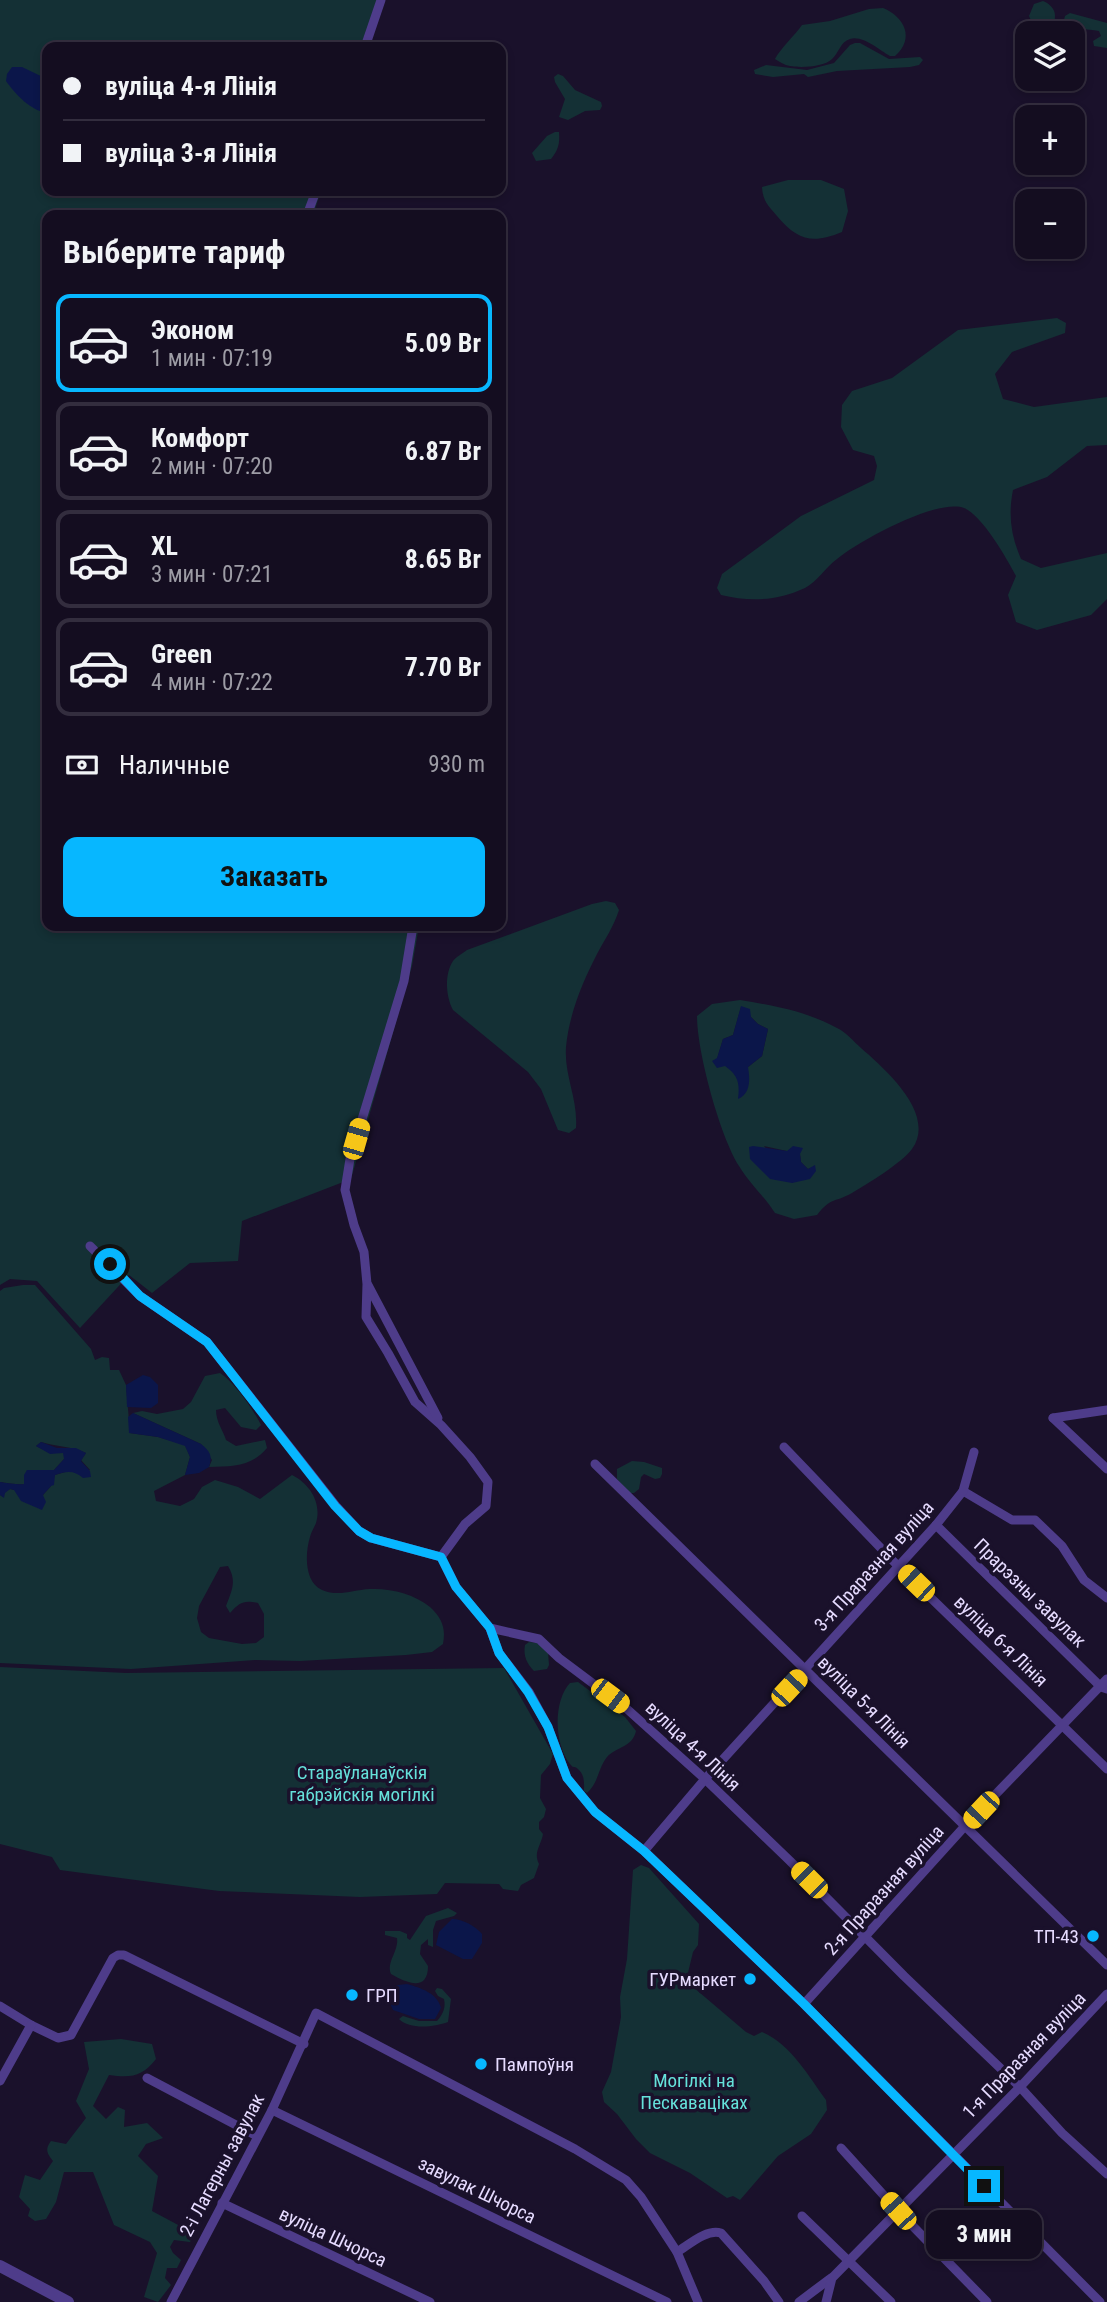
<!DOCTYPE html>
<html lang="ru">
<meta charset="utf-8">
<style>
:root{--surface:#140d20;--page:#1d1629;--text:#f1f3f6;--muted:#9d9ca5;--line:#332d3e;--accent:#07b7ff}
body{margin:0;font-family:"Roboto Condensed",sans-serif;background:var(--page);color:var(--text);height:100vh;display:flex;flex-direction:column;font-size:26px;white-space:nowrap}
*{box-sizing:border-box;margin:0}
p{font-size:23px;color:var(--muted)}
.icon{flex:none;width:38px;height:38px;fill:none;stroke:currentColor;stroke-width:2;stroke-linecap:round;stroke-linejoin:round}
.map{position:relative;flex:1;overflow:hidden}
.panel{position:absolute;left:42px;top:210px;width:464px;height:721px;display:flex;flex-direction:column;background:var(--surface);border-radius:14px;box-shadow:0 4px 10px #0003,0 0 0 2px var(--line)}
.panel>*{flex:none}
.banner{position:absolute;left:42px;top:42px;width:464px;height:154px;border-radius:14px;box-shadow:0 4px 10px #0003,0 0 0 2px var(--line);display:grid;align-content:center;height:154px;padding:0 21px;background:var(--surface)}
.buttons{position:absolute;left:1015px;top:21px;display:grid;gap:14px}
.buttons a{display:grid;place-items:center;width:70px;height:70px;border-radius:14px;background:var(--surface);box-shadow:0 4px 10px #0003,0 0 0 2px var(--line);font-size:35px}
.end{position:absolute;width:32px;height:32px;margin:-16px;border:9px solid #07b7ff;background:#111;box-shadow:0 0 0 4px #111}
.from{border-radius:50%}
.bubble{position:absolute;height:49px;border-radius:14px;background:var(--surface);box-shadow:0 4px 10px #0003,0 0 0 2px var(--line);font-size:23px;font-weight:700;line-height:49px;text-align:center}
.car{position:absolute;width:21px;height:42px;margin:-21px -10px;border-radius:9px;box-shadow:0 0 5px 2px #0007;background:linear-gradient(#f5c518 24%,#345 0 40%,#f5c518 0 76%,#345 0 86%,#f5c518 0)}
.banner b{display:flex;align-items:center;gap:24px;height:66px;font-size:26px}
.banner b+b{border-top:2px solid var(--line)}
.banner i{width:18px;height:18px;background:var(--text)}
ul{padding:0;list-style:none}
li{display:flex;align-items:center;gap:21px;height:98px;margin:0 14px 10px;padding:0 7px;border:4px solid var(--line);border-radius:14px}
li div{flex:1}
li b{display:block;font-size:26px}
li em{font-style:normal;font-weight:700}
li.active{border-color:var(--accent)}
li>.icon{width:63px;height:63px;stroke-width:1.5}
h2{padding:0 21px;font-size:32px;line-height:84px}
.pay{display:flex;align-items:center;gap:18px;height:77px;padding:0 21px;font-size:26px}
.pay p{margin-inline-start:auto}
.action{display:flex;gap:14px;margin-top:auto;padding:14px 21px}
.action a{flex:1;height:80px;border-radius:14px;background:var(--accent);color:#111;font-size:28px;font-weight:700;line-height:80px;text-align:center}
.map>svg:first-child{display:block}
.green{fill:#143035;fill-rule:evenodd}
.water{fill:#0b164a}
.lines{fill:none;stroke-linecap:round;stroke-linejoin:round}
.minor{stroke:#4e3c8a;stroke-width:9}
.tertiary{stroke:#4e3c8a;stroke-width:12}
.route{stroke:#07b7ff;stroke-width:9}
.poi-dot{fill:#07b7ff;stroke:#1a112b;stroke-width:2.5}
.labels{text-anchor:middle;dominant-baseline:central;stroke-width:7;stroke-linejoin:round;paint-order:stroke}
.street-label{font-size:19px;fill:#e6dbff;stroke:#1a112b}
.park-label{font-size:19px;fill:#65e1da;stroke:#1a112b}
.poi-label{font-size:19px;fill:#e6dbff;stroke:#1a112b;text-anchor:end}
</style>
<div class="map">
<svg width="1107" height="2302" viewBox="0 0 1107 2302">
<rect width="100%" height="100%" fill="#1a112b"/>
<g class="green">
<polygon points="0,0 385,0 369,47 47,47 47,191 321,191 313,215 47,215 47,926 419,926 412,966 351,1179 242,1221 238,1261 190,1263 152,1293 129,1275 80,1328 37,1281 10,1279 0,1285"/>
<path d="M1043,1C1059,8 1057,20 1049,33H1027L1033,25L1029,16L1034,4Z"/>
<path d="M883,8C905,17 915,39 895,56H890C879,50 863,35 850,39C840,42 839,53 832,59C824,67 801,68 790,66C784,65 780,62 775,59C780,49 795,35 802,25L830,21L869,9Z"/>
<path d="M1070,13L1107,23V48L1094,46L1093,41L1101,36L1099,31C1087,29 1073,30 1064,20L1065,16Z"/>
<polygon points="855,43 860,43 889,59 920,57 923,60 919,65 910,67 837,71 808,77 804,74 773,77 755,74 754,70 766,65 807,70 834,63 850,45"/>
<polygon points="558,74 563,76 575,90 601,102 602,106 600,110 585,111 568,120 559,117 565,99 555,82 554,77"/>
<path d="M555,132H559C560,144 558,150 551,159L536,161L532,153L547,136Z"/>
<path d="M788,180H821L844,189L848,211L842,232C813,244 798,241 777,216C768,205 763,202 762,187Z"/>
<path d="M1057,318L1066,323L1065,333L1012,352L995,374L1003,399L1034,407L1107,397V445L1087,446L1047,477L1013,490C1008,515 1011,536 1021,559L1041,568L1107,553V599L1091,615L1037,630L1016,622L1008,595L1016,576C1007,559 982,515 964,508C937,498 859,541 837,559C826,567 817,582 805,588C777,601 750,602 721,595L717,588L722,574L801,516L874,480L877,466L874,456L853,450L841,427L842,405L852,391L892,378L958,330Z"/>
<path d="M606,901L615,903L619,910C614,926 605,939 597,954C582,983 569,1015 566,1047C564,1076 578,1098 576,1128L569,1133L558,1130L541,1089L528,1072L453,1010C446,997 444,975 453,961C456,957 463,953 467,950L592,904Z"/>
<path d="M740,1000C775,1006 805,1011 837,1028C846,1032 854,1042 861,1048C885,1069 937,1114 912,1149C903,1162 866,1185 852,1193C834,1203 831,1197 817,1215L794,1219L775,1213C764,1196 749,1183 739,1166C720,1136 697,1052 697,1016L712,1004ZM741,1007L758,1024L768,1029L762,1056L748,1067V1081L740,1084L734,1072L717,1059L723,1039L733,1035ZM764,1146L800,1154L801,1162L808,1169L815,1166L792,1183Z"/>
<path d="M23,1285H35L91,1349L95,1360L102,1357L109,1358L110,1370H119L126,1385L130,1433L158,1437L185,1445L190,1457L185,1475L154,1491L156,1501L180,1506L194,1499L202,1487L215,1480L238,1487L260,1499L292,1475C310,1484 322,1503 316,1523C314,1528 311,1532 310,1537C305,1553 304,1582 322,1590C339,1597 352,1590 370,1589C391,1588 414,1594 430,1607C442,1618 446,1628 443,1644L432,1652L406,1655L300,1661L255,1660L131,1669L0,1663V1495L3,1497L4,1493L10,1489L43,1495L51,1486L55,1475L65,1472L90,1470L81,1460L86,1453C72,1446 56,1447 41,1442L36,1446L50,1453H64V1459L54,1470H27L25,1484C19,1485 6,1483 0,1482V1291L4,1288ZM228,1566C237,1581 232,1590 226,1606L230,1613C240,1602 244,1600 258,1603L264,1614V1637L256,1643L242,1644L209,1638L201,1632L197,1618L199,1606L220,1567Z"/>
<path d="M220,1373C235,1383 253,1409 261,1425L256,1430L241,1427L225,1408L216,1410C216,1422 223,1430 226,1440L236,1446L265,1440L267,1448C251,1467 233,1466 209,1467L212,1460L201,1444L133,1413L142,1411L157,1414L183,1409L191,1402L205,1376Z"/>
<polygon points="632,1461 644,1462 662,1468 662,1474 660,1478 655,1479 644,1474 641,1477 639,1489 634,1493 629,1493 617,1479 617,1469"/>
<path d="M529,1642L538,1643L548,1652L549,1665L547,1669L534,1671C527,1664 523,1656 525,1645Z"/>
<path d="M0,1667L126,1673L504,1668L553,1754L550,1764L541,1775L540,1798L546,1809L544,1817L539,1822V1829L543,1834C541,1846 533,1852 539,1864L534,1878L521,1885L518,1891L503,1889L499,1884L445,1883L437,1894L360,1897L219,1891L60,1870L52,1857L0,1844Z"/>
<path d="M578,1682L625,1717L636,1731C632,1748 617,1746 607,1757C598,1768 599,1782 587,1793L584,1791C584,1784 585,1776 579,1770C573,1764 575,1770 570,1764C554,1744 553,1701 570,1683Z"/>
<path d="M641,1865L649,1868L699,1924L698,1945L693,1952L686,1981L746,2032L754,2036L762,2032C791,2044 809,2077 826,2100L827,2110L811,2134L778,2156L740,2200L733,2196L727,2198L690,2173L650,2153L636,2139L617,2114L604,2102L602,2092L611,2072L621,2017L620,1997L627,1959L633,1870Z"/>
<path d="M448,1908L457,1913L454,1916L436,1921L433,1930V1947L428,1945V1939L421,1945L420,1954L428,1966C428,1993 405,1982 391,1974C386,1962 399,1951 397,1938L385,1935V1931H400L407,1934V1938L410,1940L426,1916Z"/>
<path d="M437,1988L442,1989L451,1999L448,2022C434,2027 410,2030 399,2019L403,2016L419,2021H437C443,2014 446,2008 444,1999L438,1996L435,1991Z"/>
<path d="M121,2039L152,2044L156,2059C142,2077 131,2078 109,2075L93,2106L106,2119L118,2107L125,2110L124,2127L147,2123L163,2138L146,2144L138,2156L158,2176L152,2211L195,2234L190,2242L174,2240L170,2247L173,2253L181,2260L177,2268H167L165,2278L171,2285L158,2302L144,2297L157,2253L150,2242L114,2225L93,2172H64L56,2202L46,2219L35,2221L28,2216L30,2209L19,2197L25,2175L40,2180L53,2161C48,2154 44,2150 51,2141L66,2144L86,2118L76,2101L89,2069L84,2042Z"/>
</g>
<g class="water">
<path d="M12,67H22L47,79V113C30,110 16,95 6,81L7,74Z"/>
<path d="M741,1006L750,1009L751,1017L758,1024L768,1029L762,1056L748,1067C750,1079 751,1093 738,1099C740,1083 738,1075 725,1066L717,1068L712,1061L717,1058L723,1039L733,1035Z"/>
<polygon points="753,1146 787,1151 793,1146 803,1148 800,1154 801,1162 808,1169 815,1165 816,1171 810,1179 792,1183 770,1179 750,1159 749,1147"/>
<polygon points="143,1375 150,1377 158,1385 158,1403 151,1408 127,1407 126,1385"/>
<path d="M133,1413L201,1444C210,1451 213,1456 209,1467L199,1473L185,1475L190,1457L185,1446L158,1437L129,1433L128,1417Z"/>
<path d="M41,1442L57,1448H76L86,1453L81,1461L90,1471L91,1477L83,1478C74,1470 67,1471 55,1475L54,1485L51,1486L43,1495L46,1502L42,1510L21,1501L14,1490L10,1489L5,1493L4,1498L0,1495V1482C5,1483 21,1485 24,1484V1475L27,1470H54L64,1459L63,1453L50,1454L36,1446Z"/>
<path d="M452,1919C463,1919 475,1926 482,1934V1943L472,1959H463L436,1945L439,1932Z"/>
<path d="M407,1984C421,1988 437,1993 441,2008L435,2019H419L393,2010L387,1997L389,1989L398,1985Z"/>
</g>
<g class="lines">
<g class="minor">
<polyline points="365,47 381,0"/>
<polyline points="307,215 316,191"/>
<polyline points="413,926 404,981 350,1159 345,1190 354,1225 364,1252 367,1284 366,1317 388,1353 415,1402 441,1425 470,1457 488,1482 486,1506 465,1524 441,1557"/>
<polyline points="90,1246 140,1296 207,1342 336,1506 359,1531 371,1538 441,1557 456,1587 490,1628 539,1639 559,1658 627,1709 705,1779 790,1861 904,1976 1020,2087 1062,2133 1107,2174"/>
<polyline points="368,1285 438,1418"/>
<polyline points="1053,1418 1107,1469"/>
<polyline points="1053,1418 1107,1410"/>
<polyline points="784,1447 897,1565 1107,1769"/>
<polyline points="595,1464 1107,1965"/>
<polyline points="963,1491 1012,1520 1035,1520 1062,1546 1084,1580 1107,1598"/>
<polyline points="936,1525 1101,1687 1107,1689"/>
<polyline points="490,1628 499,1653 529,1692 548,1727 567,1778 595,1812 644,1851 804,2004 1100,2302"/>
<polyline points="644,1851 705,1779 936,1525 963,1491 974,1452"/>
<polyline points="804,2004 965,1826 1107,1679"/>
<polyline points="0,2006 31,2025 58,2038 71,2035 113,1958 118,1955 124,1955 304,2044"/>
<polyline points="147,2078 257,2136"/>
<polyline points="0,2081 31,2025"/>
<polyline points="272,2110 667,2302"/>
<polyline points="841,2148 898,2211 987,2302"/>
<polyline points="222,2203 430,2302"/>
<polyline points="802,2216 891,2302"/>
<path d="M677,2252C690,2244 706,2229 721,2233L764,2281L779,2302"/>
<polyline points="171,2302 272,2110 316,2013 575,2149 626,2180 641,2197 677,2252 698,2302"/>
<polyline points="799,2302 831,2278"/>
<polyline points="826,2302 832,2278 1020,2087 1107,1994"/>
</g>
<polyline class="tertiary" points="0,2266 68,2302"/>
</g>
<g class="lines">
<polyline class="route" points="110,1264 140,1296 207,1342 335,1506 359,1531 371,1538 441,1557 456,1587 490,1628 499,1653 528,1692 548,1727 567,1778 595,1812 644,1851 804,2004 984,2186"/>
</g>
<g class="poi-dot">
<circle cx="1093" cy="1936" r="7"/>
<circle cx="750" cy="1979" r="7"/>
<circle cx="352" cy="1995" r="7"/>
<circle cx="481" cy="2064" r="7"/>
</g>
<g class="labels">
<g class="street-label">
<text transform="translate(874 1566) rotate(-48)">3-я Праразная вуліца</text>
<text transform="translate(1030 1593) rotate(44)">Прарэзны завулак</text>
<text transform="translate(1001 1641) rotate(44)">вуліца 6-я Лінія</text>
<text transform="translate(864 1702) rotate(45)">вуліца 5-я Лінія</text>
<text transform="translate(693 1746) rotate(43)">вуліца 4-я Лінія</text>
<text transform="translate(884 1890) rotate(-48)">2-я Праразная вуліца</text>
<text transform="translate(1024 2055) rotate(-46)">1-я Праразная вуліца</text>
<text transform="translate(222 2165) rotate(-62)">2-і Лагерны завулак</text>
<text transform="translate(477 2190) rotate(26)">завулак Шчорса</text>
<text transform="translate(333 2237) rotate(25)">вуліца Шчорса</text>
</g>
<g class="park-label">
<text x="362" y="1772">Стараўланаўскія<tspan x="362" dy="22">габрэйскія могілкі</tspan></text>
<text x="694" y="2080">Могілкі на<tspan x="694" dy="22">Пескаваціках</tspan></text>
</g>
<g class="poi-label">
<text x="1079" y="1936">ТП-43</text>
<text x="736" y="1979">ГУРмаркет</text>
<text x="366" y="1995" text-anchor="start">ГРП</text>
<text x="495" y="2064" text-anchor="start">Пампоўня</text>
</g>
</g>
</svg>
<div class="buttons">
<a><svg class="icon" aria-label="layers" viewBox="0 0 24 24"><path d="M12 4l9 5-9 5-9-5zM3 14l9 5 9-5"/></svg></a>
<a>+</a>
<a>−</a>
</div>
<i class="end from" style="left:110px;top:1264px"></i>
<i class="end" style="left:984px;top:2186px"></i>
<div class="bubble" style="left:926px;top:2210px;width:116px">3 мин</div>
<i class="car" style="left:356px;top:1139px;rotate:16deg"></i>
<i class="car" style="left:916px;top:1583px;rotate:314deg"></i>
<i class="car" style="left:789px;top:1688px;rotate:43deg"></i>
<i class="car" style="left:610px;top:1696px;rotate:127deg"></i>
<i class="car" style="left:981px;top:1810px;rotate:223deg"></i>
<i class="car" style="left:809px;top:1880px;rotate:315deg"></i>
<i class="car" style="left:898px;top:2211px;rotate:318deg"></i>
<div class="banner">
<b><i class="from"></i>вуліца 4-я Лінія</b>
<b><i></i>вуліца 3-я Лінія</b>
</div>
<section class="panel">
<h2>Выберите тариф</h2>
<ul>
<li class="active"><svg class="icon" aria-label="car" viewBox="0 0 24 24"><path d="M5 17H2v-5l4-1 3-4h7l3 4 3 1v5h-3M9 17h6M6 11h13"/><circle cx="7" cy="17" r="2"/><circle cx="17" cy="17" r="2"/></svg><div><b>Эконом</b><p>1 мин · 07:19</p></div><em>5.09 Br</em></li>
<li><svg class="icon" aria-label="car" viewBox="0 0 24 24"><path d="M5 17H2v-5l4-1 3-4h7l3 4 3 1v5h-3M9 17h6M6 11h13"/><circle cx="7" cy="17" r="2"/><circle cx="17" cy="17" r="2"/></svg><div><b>Комфорт</b><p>2 мин · 07:20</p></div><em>6.87 Br</em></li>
<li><svg class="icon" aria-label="car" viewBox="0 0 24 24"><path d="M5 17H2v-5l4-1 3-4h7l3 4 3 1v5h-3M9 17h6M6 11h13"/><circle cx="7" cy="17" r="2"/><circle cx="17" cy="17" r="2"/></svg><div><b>XL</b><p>3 мин · 07:21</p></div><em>8.65 Br</em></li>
<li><svg class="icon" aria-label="car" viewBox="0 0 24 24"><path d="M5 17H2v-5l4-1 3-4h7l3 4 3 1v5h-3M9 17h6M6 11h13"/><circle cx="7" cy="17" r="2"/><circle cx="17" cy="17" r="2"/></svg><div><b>Green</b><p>4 мин · 07:22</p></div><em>7.70 Br</em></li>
</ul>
<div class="pay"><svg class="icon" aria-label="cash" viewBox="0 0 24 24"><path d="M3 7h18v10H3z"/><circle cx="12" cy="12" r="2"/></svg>Наличные<p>930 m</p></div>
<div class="action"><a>Заказать</a></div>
</section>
</div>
